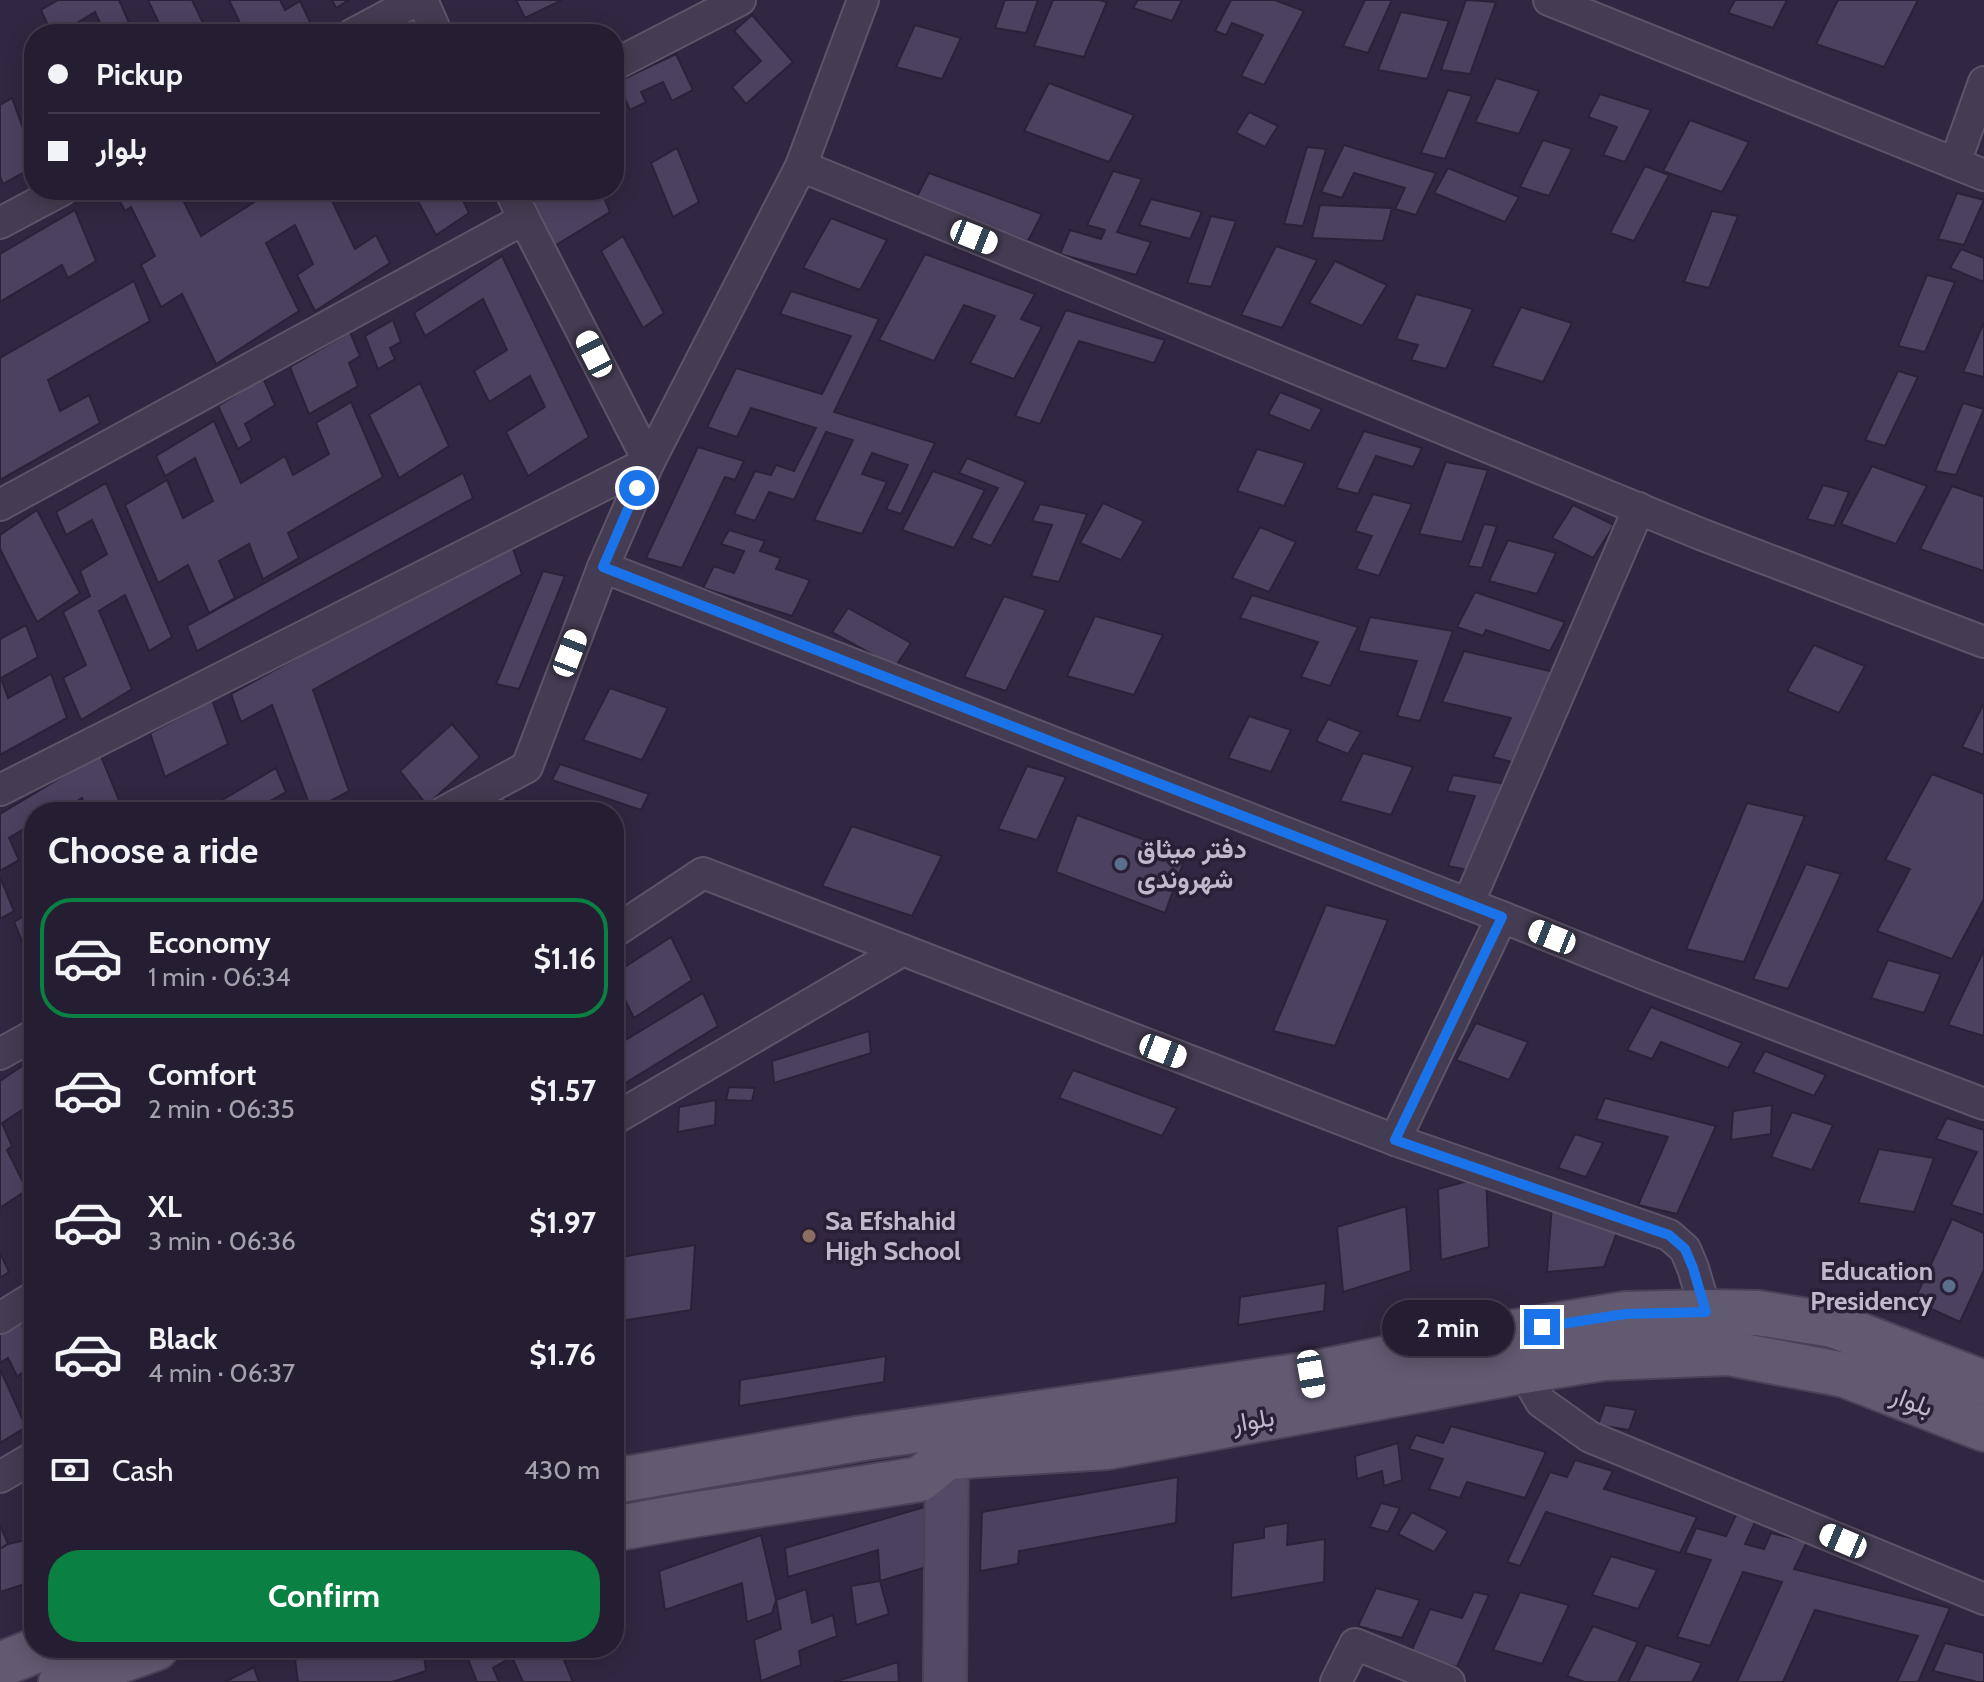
<!DOCTYPE html>
<meta charset="utf-8">
<style>
:root{--surface:#251d32;--page:#2d263a;--text:#f1f3f6;--muted:#a3a2ac;--line:#423b4d;--accent:#0b8043}
body{margin:0;font-family:Cabin,Vazirmatn,sans-serif;background:var(--page);color:var(--text);height:100vh;display:flex;flex-direction:column;font-size:30px;white-space:nowrap}
*{box-sizing:border-box;margin:0}
p{font-size:26px;color:var(--muted)}
.icon{flex:none;width:44px;height:44px;fill:none;stroke:currentColor;stroke-width:2;stroke-linecap:round;stroke-linejoin:round}
.map{position:relative;flex:1;overflow:hidden}
.side{position:absolute;left:24px;top:802px;width:600px;height:856px;display:flex;flex-direction:column;background:var(--surface);border-radius:32px;box-shadow:0 4px 20px #0003,0 0 0 2px var(--line)}
.side>*{flex:none}
.banner{position:absolute;left:24px;top:24px;width:600px;height:176px;border-radius:32px;box-shadow:0 4px 20px #0003,0 0 0 2px var(--line);display:grid;align-content:center;height:176px;padding:0 24px;background:var(--surface)}
.end{position:absolute;width:36px;height:36px;margin:-18px;border:10px solid #1a73e8;background:#fff;box-shadow:0 0 0 4px #fff}
.from{border-radius:50%}
.bubble{position:absolute;height:56px;border-radius:28px;background:var(--surface);box-shadow:0 4px 20px #0003,0 0 0 2px var(--line);font-size:26px;font-weight:800;line-height:56px;text-align:center}
.car{position:absolute;width:24px;height:48px;margin:-24px -12px;border-radius:10px;box-shadow:0 0 6px 2px #0007;background:linear-gradient(#fff 24%,#345 0 40%,#fff 0 76%,#345 0 86%,#fff 0)}
.banner b{display:flex;align-items:center;gap:28px;height:76px;font-size:30px}
.banner b+b{border-top:2px solid var(--line)}
.banner i{width:20px;height:20px;background:var(--text)}
ul{padding:0;list-style:none}
li{display:flex;align-items:center;gap:24px;height:120px;margin:0 16px 12px;padding:0 8px;border:4px solid transparent;border-radius:32px}
li div{flex:1}
li b{display:block;font-size:30px}
li em{font-style:normal;font-weight:800}
li.current{border-color:var(--accent)}
li>.icon{width:72px;height:72px;stroke-width:1.5}
h2{padding:0 24px;font-size:36px;line-height:96px}
.pay{display:flex;align-items:center;gap:20px;height:88px;padding:0 24px;font-size:30px}
.pay p{margin-inline-start:auto}
.cta{display:flex;gap:16px;margin-top:auto;padding:16px 24px}
.cta a{flex:1;height:92px;border-radius:32px;background:var(--accent);color:#fff;font-size:32px;font-weight:800;line-height:92px;text-align:center}
.map>svg:first-child{display:block}
.building{fill:#4c4260;stroke:#2b2239;stroke-width:2}
.lines{fill:none;stroke-linecap:round;stroke-linejoin:round}
.street-casing{stroke:#5c5469;stroke-width:34}
.secondary-casing{stroke:#4a4258;stroke-width:46}
.primary-casing{stroke:#4a4258;stroke-width:48}
.street{stroke:#443c52;stroke-width:30}
.secondary{stroke:#554a65;stroke-width:42}
.primary{stroke:#625a71;stroke-width:44}
.route{stroke:#1a73e8;stroke-width:10}
.service-dot{fill:#5c6f8a;stroke:#292037;stroke-width:3}
.education-dot{fill:#8d6e63;stroke:#292037;stroke-width:3}
.labels{text-anchor:middle;dominant-baseline:central;stroke-width:7;stroke-linejoin:round;paint-order:stroke}
.poi-label{font-size:26px;font-weight:bold;fill:#c0b9cc;stroke:#292037;text-anchor:start}
.street-label{font-size:26px;fill:#c0b9cc;stroke:#292037}
</style>
<div class="map">
<svg width="1984" height="1682" viewBox="0 0 1984 1682">
<rect width="100%" height="100%" fill="#312742"/>
<g class="building">
<polygon points="58,0 119,0 134,34 105,34 95,12 59,34 52,34 41,10"/>
<polygon points="148,0 192,0 203,23 186,34 164,34"/>
<polygon points="229,0 280,0 285,10 300,1 310,22 293,34 224,34 240,23"/>
<polygon points="332,0 349,0 336,8"/>
<polygon points="516,0 562,0 525,18"/>
<polygon points="1005,0 1038,0 1026,33 995,28"/>
<polygon points="1053,0 1099,0 1107,2 1084,57 1034,46"/>
<polygon points="1138,0 1182,0 1172,21 1133,8"/>
<polygon points="1231,0 1275,0 1304,11 1264,85 1241,76 1263,35 1232,23 1226,35 1215,31"/>
<polygon points="1365,0 1392,0 1368,53 1343,46"/>
<polygon points="1466,0 1496,2 1470,74 1441,70"/>
<polygon points="1735,0 1787,0 1773,28 1728,13"/>
<polygon points="1838,0 1918,0 1884,67 1816,44"/>
<polygon points="1401,12 1449,21 1427,79 1378,70"/>
<polygon points="752,15 793,62 746,104 732,87 761,61 734,31"/>
<polygon points="915,25 961,38 942,79 896,67"/>
<polygon points="676,54 693,90 672,101 663,82 641,92 646,102 630,110 617,82"/>
<polygon points="1496,78 1539,91 1519,134 1475,122"/>
<polygon points="1049,83 1134,115 1109,162 1024,131"/>
<polygon points="1448,90 1472,96 1445,159 1421,153"/>
<polygon points="1600,94 1651,110 1625,162 1603,155 1617,127 1588,117"/>
<polygon points="12,98 34,158 34,167 3,184 0,176 0,105"/>
<polygon points="1249,112 1278,126 1265,147 1236,133"/>
<polygon points="1690,120 1749,142 1722,192 1663,171"/>
<polygon points="1543,140 1572,149 1549,196 1520,187"/>
<polygon points="1344,145 1436,173 1416,215 1395,209 1405,188 1354,173 1342,198 1321,192"/>
<polygon points="1307,147 1326,149 1303,226 1284,224"/>
<polygon points="677,148 699,202 673,217 651,163"/>
<polygon points="1645,166 1669,175 1634,241 1610,233"/>
<polygon points="1448,168 1519,197 1505,222 1434,193"/>
<polygon points="1113,171 1142,179 1117,232 1151,242 1136,275 1060,254 1070,230 1101,239 1105,230 1087,225"/>
<polygon points="929,173 1042,214 1028,241 915,200"/>
<polygon points="121,190 178,190 201,236 273,190 327,190 355,249 376,235 390,263 315,311 297,275 313,264 295,225 266,243 299,311 216,364 182,294 161,307 141,265 155,256 131,207 125,211 116,194"/>
<polygon points="412,190 458,190 469,213 436,235"/>
<polygon points="530,190 601,190 610,212 551,248 527,192"/>
<polygon points="1957,193 1984,200 1964,245 1938,239"/>
<polygon points="1151,199 1202,212 1190,239 1139,225"/>
<polygon points="1320,205 1392,208 1383,241 1312,238"/>
<polygon points="75,210 96,261 68,278 62,265 0,302 0,254"/>
<polygon points="1712,211 1738,216 1709,288 1684,282"/>
<polygon points="1211,216 1236,221 1211,287 1187,283"/>
<polygon points="831,218 887,240 860,290 803,268"/>
<polygon points="623,236 664,313 643,328 601,251"/>
<polygon points="1276,246 1317,260 1282,328 1241,315"/>
<polygon points="1961,249 1984,258 1984,282 1950,268"/>
<polygon points="925,254 1035,294 1021,319 1042,327 1014,379 970,363 995,316 964,305 934,361 879,340"/>
<polygon points="502,256 589,437 528,476 506,432 545,407 530,376 489,402 474,371 507,350 483,299 425,336 414,313"/>
<polygon points="1335,261 1387,285 1362,326 1309,303"/>
<polygon points="1927,275 1955,282 1925,352 1898,346"/>
<polygon points="134,281 150,321 48,380 60,411 89,395 100,423 0,480 0,358"/>
<polygon points="791,291 879,319 834,412 935,443 901,514 886,509 908,465 872,453 862,474 887,482 862,534 814,520 853,440 826,432 794,500 769,492 755,521 734,514 755,471 771,475 776,465 794,471 816,428 751,408 737,437 707,427 736,368 822,394 851,336 780,314"/>
<polygon points="1416,294 1473,309 1446,369 1411,360 1418,345 1396,339"/>
<polygon points="1521,307 1572,323 1543,382 1492,366"/>
<polygon points="1066,310 1165,340 1154,363 1079,341 1040,424 1015,416"/>
<polygon points="393,320 401,342 390,348 395,359 378,369 365,336"/>
<polygon points="1984,322 1984,377 1963,372"/>
<polygon points="350,332 360,356 349,363 358,386 309,414 290,367"/>
<polygon points="1898,371 1918,377 1885,446 1865,440"/>
<polygon points="263,378 275,405 245,424 252,440 238,449 218,406"/>
<polygon points="420,383 449,446 399,478 369,415"/>
<polygon points="1280,392 1322,409 1310,431 1268,414"/>
<polygon points="351,402 383,477 288,533 299,558 263,579 249,544 219,561 235,598 209,613 188,565 158,583 125,505 167,480 183,518 213,501 195,458 165,476 156,456 214,421 241,483 285,456 293,475 329,454 316,423"/>
<polygon points="1963,403 1984,409 1956,475 1935,471"/>
<polygon points="1364,431 1422,448 1413,467 1376,456 1358,494 1336,488"/>
<polygon points="698,447 744,461 735,480 725,477 682,568 646,558"/>
<polygon points="1257,449 1305,463 1284,506 1237,491"/>
<polygon points="967,458 1026,482 991,546 971,538 998,488 959,473"/>
<polygon points="1446,462 1488,470 1462,542 1419,534"/>
<polygon points="1872,466 1927,486 1896,544 1841,524"/>
<polygon points="933,471 985,490 954,548 902,530"/>
<polygon points="463,473 473,498 197,651 187,626"/>
<polygon points="106,483 172,637 149,651 125,595 99,611 132,689 81,720 63,678 86,665 63,612 90,596 80,571 107,554 92,520 66,535 56,512"/>
<polygon points="1823,485 1849,492 1834,526 1807,519"/>
<polygon points="1952,486 1984,497 1984,571 1920,549"/>
<polygon points="1373,494 1412,504 1379,576 1356,569 1372,536 1355,531"/>
<polygon points="1103,503 1144,521 1121,560 1080,543"/>
<polygon points="1040,504 1087,514 1059,582 1031,576 1052,525 1032,521"/>
<polygon points="1573,505 1614,525 1593,558 1552,538"/>
<polygon points="37,510 80,593 37,622 0,549 0,535"/>
<polygon points="1484,524 1497,526 1482,568 1468,566"/>
<polygon points="1260,527 1296,542 1269,592 1232,578"/>
<polygon points="729,530 765,541 760,551 781,558 776,569 810,580 792,616 703,588 714,566 734,573 744,551 721,544"/>
<polygon points="1508,540 1556,553 1537,594 1489,581"/>
<polygon points="510,541 522,574 313,690 349,791 312,811 272,705 241,722 231,694"/>
<polygon points="543,571 565,576 519,689 496,684"/>
<polygon points="1475,592 1565,622 1550,651 1486,630 1483,636 1457,627"/>
<polygon points="1252,595 1358,627 1330,686 1301,677 1318,642 1240,618"/>
<polygon points="1004,596 1046,610 1006,691 964,677"/>
<polygon points="848,608 911,643 895,667 832,632"/>
<polygon points="1095,616 1163,635 1134,695 1067,676"/>
<polygon points="1370,617 1453,631 1420,721 1397,716 1417,661 1358,651"/>
<polygon points="26,625 38,657 1,678 8,698 51,674 67,718 0,755 0,639"/>
<polygon points="1814,645 1865,666 1839,713 1787,691"/>
<polygon points="1464,651 1554,672 1515,763 1493,757 1511,718 1442,702"/>
<polygon points="610,688 668,708 642,760 583,740"/>
<polygon points="212,700 228,744 165,777 150,733"/>
<polygon points="1984,703 1984,755 1962,747"/>
<polygon points="1249,716 1291,730 1271,772 1228,758"/>
<polygon points="1328,719 1361,732 1348,754 1316,741"/>
<polygon points="452,724 480,757 427,805 400,771"/>
<polygon points="1363,753 1413,767 1391,815 1340,801"/>
<polygon points="100,754 124,812 88,812 82,798 59,812 34,812 34,823 9,838 19,860 0,871 0,814"/>
<polygon points="560,764 649,794 641,810 552,780"/>
<polygon points="1027,766 1066,777 1037,840 998,829"/>
<polygon points="276,768 286,792 265,804 268,812 223,812 219,802"/>
<polygon points="1932,774 1984,794 1984,899 1952,959 1877,931 1910,869 1885,860"/>
<polygon points="1453,775 1506,784 1473,871 1448,866 1475,796 1447,791"/>
<polygon points="501,797 538,812 492,812"/>
<polygon points="342,800 350,812 326,812"/>
<polygon points="1747,803 1805,816 1744,962 1686,949"/>
<polygon points="203,804 206,812 188,812"/>
<polygon points="1077,815 1186,855 1165,913 1056,872"/>
<polygon points="852,826 942,856 912,916 822,886"/>
<polygon points="1806,864 1841,874 1788,989 1753,979"/>
<polygon points="0,877 14,911 0,919"/>
<polygon points="1326,905 1388,920 1335,1046 1273,1031"/>
<polygon points="34,910 34,970 14,922"/>
<polygon points="671,937 692,980 634,1018 622,994 614,999 614,974"/>
<polygon points="1984,950 1984,1036 1948,1025"/>
<polygon points="1888,960 1941,974 1924,1013 1871,998"/>
<polygon points="703,993 718,1026 614,1090 614,1047"/>
<polygon points="1651,1007 1742,1043 1728,1068 1661,1042 1652,1059 1627,1050"/>
<polygon points="1476,1023 1528,1042 1509,1080 1456,1060"/>
<polygon points="869,1031 871,1053 774,1083 772,1061"/>
<polygon points="1765,1051 1826,1075 1814,1096 1753,1072"/>
<polygon points="34,1058 34,1102 2,1123 12,1146 7,1150 27,1190 0,1208 0,1081"/>
<polygon points="1073,1070 1177,1108 1162,1136 1059,1098"/>
<polygon points="729,1087 755,1088 752,1101 726,1100"/>
<polygon points="1605,1098 1716,1126 1677,1214 1638,1205 1668,1137 1596,1119"/>
<polygon points="716,1100 715,1125 678,1132 679,1107"/>
<polygon points="1772,1105 1771,1134 1731,1140 1733,1111"/>
<polygon points="1792,1112 1833,1125 1812,1170 1771,1157"/>
<polygon points="1947,1118 1984,1130 1984,1215 1951,1205 1977,1152 1936,1139"/>
<polygon points="1575,1134 1603,1143 1586,1177 1558,1168"/>
<polygon points="1879,1149 1934,1158 1914,1212 1858,1203"/>
<polygon points="1486,1176 1489,1247 1441,1260 1438,1189"/>
<polygon points="1552,1205 1618,1230 1604,1267 1547,1272"/>
<polygon points="1406,1206 1411,1271 1343,1292 1337,1227"/>
<polygon points="1952,1219 1984,1233 1984,1270 1960,1322 1914,1301"/>
<polygon points="695,1245 691,1310 614,1322 614,1258"/>
<polygon points="0,1253 9,1272 0,1278"/>
<polygon points="1326,1283 1324,1311 1238,1325 1240,1297"/>
<polygon points="19,1318 34,1352 34,1366 17,1376 8,1358 0,1363 0,1330"/>
<polygon points="886,1356 884,1382 739,1406 740,1380"/>
<polygon points="0,1369 26,1427 0,1443"/>
<polygon points="1605,1405 1636,1410 1629,1430 1598,1425"/>
<polygon points="1451,1426 1546,1452 1525,1498 1467,1482 1460,1498 1429,1489 1443,1459 1409,1449 1416,1435 1443,1443"/>
<polygon points="1398,1443 1402,1480 1384,1486 1382,1471 1357,1479 1355,1456"/>
<polygon points="1575,1460 1613,1471 1604,1489 1697,1517 1680,1553 1546,1512 1520,1566 1507,1562 1550,1472 1567,1477"/>
<polygon points="1178,1477 1176,1523 1019,1551 1018,1564 980,1571 982,1512"/>
<polygon points="945,1501 950,1560 880,1581 878,1550 788,1577 785,1548"/>
<polygon points="1381,1503 1400,1508 1388,1532 1370,1527"/>
<polygon points="1412,1512 1448,1531 1434,1552 1398,1534"/>
<polygon points="1736,1515 1756,1520 1745,1544 1764,1549 1771,1533 1807,1542 1794,1569 1950,1608 1918,1682 1897,1682 1918,1636 1815,1610 1783,1682 1737,1682 1782,1582 1743,1572 1710,1646 1677,1637 1711,1560 1685,1553 1696,1528 1726,1536"/>
<polygon points="1288,1523 1287,1545 1325,1539 1324,1582 1231,1598 1233,1543 1264,1538 1264,1527"/>
<polygon points="0,1525 8,1544 0,1549"/>
<polygon points="761,1535 776,1600 772,1613 747,1622 742,1583 665,1610 659,1571"/>
<polygon points="34,1538 34,1581 0,1592 0,1549 8,1544"/>
<polygon points="1611,1556 1657,1570 1638,1609 1592,1595"/>
<polygon points="880,1581 889,1614 856,1625 851,1586"/>
<polygon points="1376,1588 1420,1600 1402,1638 1358,1626"/>
<polygon points="806,1589 812,1623 833,1615 837,1636 799,1651 801,1665 761,1681 754,1640 781,1629 776,1600"/>
<polygon points="1474,1592 1489,1595 1457,1667 1410,1654 1430,1609 1462,1618"/>
<polygon points="1520,1592 1569,1605 1542,1664 1493,1650"/>
<polygon points="1593,1626 1638,1642 1618,1682 1585,1682 1567,1676"/>
<polygon points="1945,1643 1984,1653 1984,1682 1973,1682 1974,1681 1933,1671"/>
<polygon points="1646,1645 1702,1663 1692,1682 1628,1682"/>
<polygon points="331,1648 423,1648 426,1671 392,1682 298,1682 295,1660"/>
<polygon points="471,1648 559,1648 573,1682 523,1682 512,1657 493,1668 499,1682 477,1682 465,1651"/>
<polygon points="898,1662 899,1682 834,1682"/>
<polygon points="254,1667 259,1682 225,1682"/>
</g>
<g class="lines">
<defs>
<g id="street">
<polyline points="422,0 437,34"/>
<polyline points="1549,0 1984,175"/>
<polyline points="353,34 417,0"/>
<polyline points="614,65 740,0"/>
<polyline points="1955,163 1984,82"/>
<polyline points="801,166 1703,535 1984,642"/>
<polyline points="510,190 524,219"/>
<polyline points="0,223 62,190"/>
<polyline points="0,505 524,219 649,462 0,790"/>
<polyline points="603,567 1502,917 1651,977 1984,1104"/>
<polyline points="444,812 527,767 603,567 649,462 801,166 863,0"/>
<polyline points="1468,904 1639,508"/>
<polyline points="614,932 703,873 1395,1140 1669,1235 1685,1249 1693,1268 1706,1312"/>
<polyline points="0,1054 34,1035"/>
<polyline points="614,1119 903,950"/>
<polyline points="1395,1140 1502,917"/>
<polyline points="0,1318 34,1297"/>
<polyline points="1523,1371 1541,1402 1590,1437 1984,1599"/>
<polyline points="0,1477 34,1457"/>
<polyline points="1336,1682 1355,1644 1449,1682"/>
</g>
<polyline id="secondary" points="945,1682 947,1457"/>
<g id="primary">
<polyline points="614,1481 863,1438 1311,1374 1515,1332 1625,1314 1706,1312 1758,1313 1833,1325 1984,1383"/>
<polyline points="614,1529 686,1516 920,1479 947,1457 1107,1447 1523,1371 1603,1358 1728,1353 1845,1375 1984,1429"/>
<polyline points="0,1665 42,1648"/>
<polyline points="61,1682 156,1648"/>
</g>
</defs>
<use href="#street" class="street-casing"/>
<use href="#secondary" class="secondary-casing"/>
<use href="#primary" class="primary-casing"/>
<use href="#street" class="street"/>
<use href="#secondary" class="secondary"/>
<use href="#primary" class="primary"/>
</g>
<g class="lines">
<polyline class="route" points="637,488 603,567 1502,917 1395,1140 1669,1235 1685,1249 1693,1268 1706,1312 1625,1314 1542,1327"/>
</g>
<g class="service-dot">
<circle cx="1121" cy="864" r="8"/>
<circle cx="1949" cy="1286" r="8"/>
</g>
<circle class="education-dot" cx="809" cy="1236" r="8"/>
<g class="labels">
<g class="poi-label">
<text x="1137" y="849">دفتر میثاق<tspan x="1137" dy="30">شهروندی</tspan></text>
<text x="825" y="1221">Sa Efshahid<tspan x="825" dy="30">High School</tspan></text>
<text x="1933" y="1271" text-anchor="end">Education<tspan x="1933" dy="30">Presidency</tspan></text>
</g>
<g class="street-label">
<text transform="translate(1912 1401) rotate(21)">بلوار</text>
<text transform="translate(1253 1420) rotate(-10)">بلوار</text>
</g>
</g>
</svg>
<i class="end from" style="left:637px;top:488px"></i>
<i class="end" style="left:1542px;top:1327px"></i>
<div class="bubble" style="left:1382px;top:1300px;width:132px">2 min</div>
<i class="car" style="left:974px;top:237px;rotate:112deg"></i>
<i class="car" style="left:594px;top:354px;rotate:333deg"></i>
<i class="car" style="left:570px;top:653px;rotate:21deg"></i>
<i class="car" style="left:1552px;top:937px;rotate:292deg"></i>
<i class="car" style="left:1163px;top:1051px;rotate:111deg"></i>
<i class="car" style="left:1311px;top:1374px;rotate:170deg"></i>
<i class="car" style="left:1843px;top:1541px;rotate:293deg"></i>
<div class="banner">
<b><i class="from"></i>Pickup</b>
<b><i></i>بلوار</b>
</div>
<section class="side">
<h2>Choose a ride</h2>
<ul>
<li class="current"><svg class="icon" aria-label="car" viewBox="0 0 24 24"><path d="M5 17H2v-5l4-1 3-4h7l3 4 3 1v5h-3M9 17h6M6 11h13"/><circle cx="7" cy="17" r="2"/><circle cx="17" cy="17" r="2"/></svg><div><b>Economy</b><p>1 min · 06:34</p></div><em>$1.16</em></li>
<li><svg class="icon" aria-label="car" viewBox="0 0 24 24"><path d="M5 17H2v-5l4-1 3-4h7l3 4 3 1v5h-3M9 17h6M6 11h13"/><circle cx="7" cy="17" r="2"/><circle cx="17" cy="17" r="2"/></svg><div><b>Comfort</b><p>2 min · 06:35</p></div><em>$1.57</em></li>
<li><svg class="icon" aria-label="car" viewBox="0 0 24 24"><path d="M5 17H2v-5l4-1 3-4h7l3 4 3 1v5h-3M9 17h6M6 11h13"/><circle cx="7" cy="17" r="2"/><circle cx="17" cy="17" r="2"/></svg><div><b>XL</b><p>3 min · 06:36</p></div><em>$1.97</em></li>
<li><svg class="icon" aria-label="car" viewBox="0 0 24 24"><path d="M5 17H2v-5l4-1 3-4h7l3 4 3 1v5h-3M9 17h6M6 11h13"/><circle cx="7" cy="17" r="2"/><circle cx="17" cy="17" r="2"/></svg><div><b>Black</b><p>4 min · 06:37</p></div><em>$1.76</em></li>
</ul>
<div class="pay"><svg class="icon" aria-label="cash" viewBox="0 0 24 24"><path d="M3 7h18v10H3z"/><circle cx="12" cy="12" r="2"/></svg>Cash<p>430 m</p></div>
<div class="cta"><a>Confirm</a></div>
</section>
</div>
